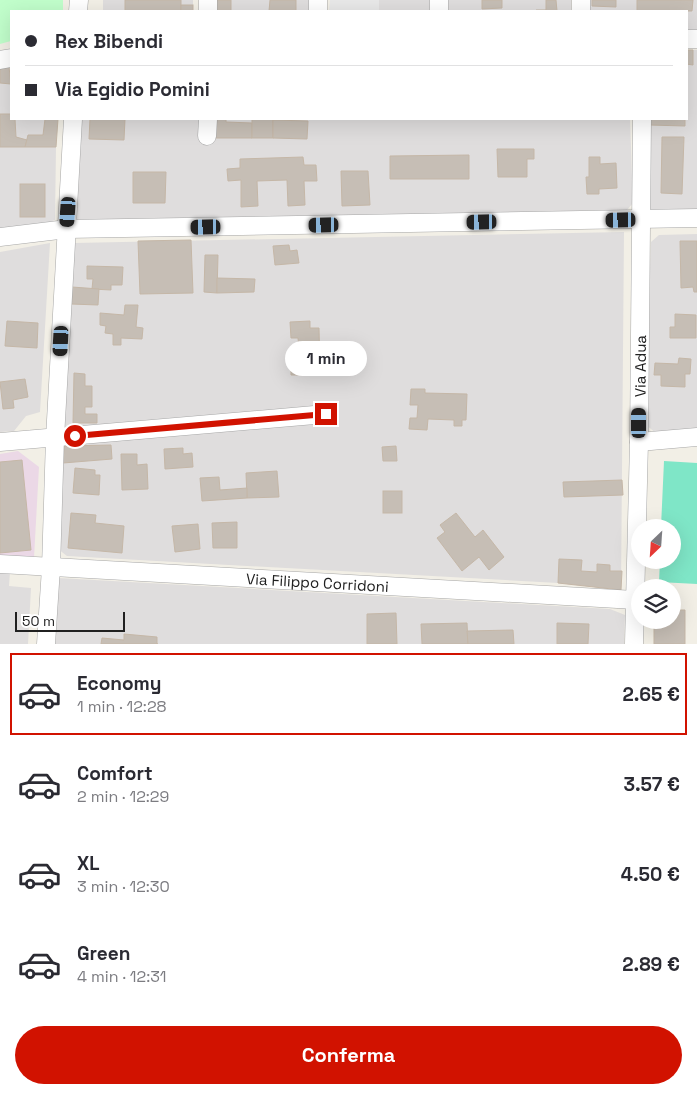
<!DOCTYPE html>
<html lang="it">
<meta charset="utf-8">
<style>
:root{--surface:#fff;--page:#f7f7f7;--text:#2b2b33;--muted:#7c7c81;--line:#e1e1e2;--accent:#d11200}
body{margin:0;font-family:"Space Grotesk",sans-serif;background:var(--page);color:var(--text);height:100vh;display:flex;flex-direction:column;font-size:19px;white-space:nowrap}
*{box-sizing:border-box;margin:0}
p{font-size:16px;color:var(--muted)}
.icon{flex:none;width:28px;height:28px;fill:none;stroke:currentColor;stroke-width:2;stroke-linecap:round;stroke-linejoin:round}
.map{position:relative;height:644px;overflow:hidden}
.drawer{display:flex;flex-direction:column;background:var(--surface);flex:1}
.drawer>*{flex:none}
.banner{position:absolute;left:10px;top:10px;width:678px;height:110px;border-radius:0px;box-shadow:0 5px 20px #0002;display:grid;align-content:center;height:110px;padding:0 15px;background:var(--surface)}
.needle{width:32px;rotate:205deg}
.controls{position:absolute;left:631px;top:519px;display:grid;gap:10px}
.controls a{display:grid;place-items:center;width:50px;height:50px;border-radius:50%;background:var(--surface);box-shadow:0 5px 20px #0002;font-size:25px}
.scale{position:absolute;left:15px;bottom:12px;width:110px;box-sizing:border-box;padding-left:5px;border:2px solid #202020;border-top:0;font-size:14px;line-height:18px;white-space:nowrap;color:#202020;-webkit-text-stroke:4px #fff;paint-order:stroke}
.end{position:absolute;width:22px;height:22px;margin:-11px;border:6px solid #d11200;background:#fff;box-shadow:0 0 0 2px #fff}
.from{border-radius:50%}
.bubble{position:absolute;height:35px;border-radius:18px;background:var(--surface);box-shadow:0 5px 20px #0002;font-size:16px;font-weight:700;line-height:35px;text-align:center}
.car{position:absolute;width:15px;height:30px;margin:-15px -8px;border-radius:6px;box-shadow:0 0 4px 1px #0007;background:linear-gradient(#222 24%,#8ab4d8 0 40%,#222 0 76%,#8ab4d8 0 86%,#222 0)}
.banner b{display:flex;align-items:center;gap:18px;height:48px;font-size:19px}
.banner b+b{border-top:1px solid var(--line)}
.banner i{width:12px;height:12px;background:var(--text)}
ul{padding:9px 0 0;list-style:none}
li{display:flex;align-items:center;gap:15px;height:82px;margin:0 10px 8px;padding:0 5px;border:2px solid transparent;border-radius:0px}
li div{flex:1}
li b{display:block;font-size:19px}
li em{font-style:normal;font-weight:700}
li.active{border-color:var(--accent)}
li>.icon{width:45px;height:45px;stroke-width:1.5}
.cta{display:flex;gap:10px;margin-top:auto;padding:10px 15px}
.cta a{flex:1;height:58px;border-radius:30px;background:var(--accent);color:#fff;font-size:20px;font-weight:700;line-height:58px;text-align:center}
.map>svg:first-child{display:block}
.residential{fill:#dfdddd}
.industrial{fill:#ebd8e6}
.park{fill:#c1fecb}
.pitch{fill:#7fe6c7}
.parking{fill:#e8e8e8}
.building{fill:#c6beb5;stroke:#c5b7a7}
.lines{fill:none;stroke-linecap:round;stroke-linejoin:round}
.minor-casing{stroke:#a7a7a7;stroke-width:19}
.minor{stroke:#fff;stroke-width:18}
.route{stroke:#d11200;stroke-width:6}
.labels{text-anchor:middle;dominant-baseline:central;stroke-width:4;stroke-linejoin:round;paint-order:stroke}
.street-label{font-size:15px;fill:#202020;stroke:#fff}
</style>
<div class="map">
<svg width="697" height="644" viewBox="0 0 697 644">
<rect width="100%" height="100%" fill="#f2efe6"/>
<g class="residential">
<rect x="103" y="0" width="90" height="11"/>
<rect x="215" y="0" width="94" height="11"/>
<rect x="379" y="0" width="52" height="11"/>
<rect x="448" y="0" width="123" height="11"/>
<polygon points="584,0 697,0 697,31 686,32 686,11 584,11"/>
<polygon points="686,50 697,50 697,211 652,214 648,202 649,119 686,119"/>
<polygon points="11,66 11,119 58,119 56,147 55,220 43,225 0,230 0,69"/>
<polygon points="80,119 630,119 633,203 627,210 77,222"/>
<polygon points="624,232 621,590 558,583 67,556 58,549 74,243"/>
<polygon points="697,234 697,432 658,435 644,423 651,242 659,235"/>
<polygon points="50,243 40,412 26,416 14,431 0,432 0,252"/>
<polygon points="0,572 10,572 9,586 31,588 28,644 0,644"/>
<polygon points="58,578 610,609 625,615 624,644 55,644"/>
</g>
<polygon class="industrial" points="18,451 39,467 34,558 0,555 0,454"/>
<polygon class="park" points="0,0 63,0 63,11 11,11 11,41 0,44"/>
<polygon class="pitch" points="664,461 697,463 697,584 659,582 660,560 672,560 672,528 661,527"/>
<polygon class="parking" points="330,0 379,0 379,11 329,11"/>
<g class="building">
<rect x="125" y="0" width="56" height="11"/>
<rect x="215" y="0" width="16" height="11"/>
<polygon points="270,0 296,0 296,11 269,11"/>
<polygon points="482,0 502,0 502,8 482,9"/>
<polygon points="546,0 556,0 557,11 536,11 536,10 546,10"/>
<polygon points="592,0 616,0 616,7 592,6"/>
<polygon points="637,0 693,0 692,11 637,11"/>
<rect x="181" y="5" width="12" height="6"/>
<polygon points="686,50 693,50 693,65 686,64"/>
<polygon points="9,67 11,84 0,83 0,69"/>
<polygon points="0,114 11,114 11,119 15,119 16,137 27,140 25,147 0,147"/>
<polygon points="45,119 58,119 56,147 25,147 28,135 43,135"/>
<polygon points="90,119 125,119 124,140 89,139"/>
<polygon points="214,119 226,119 226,122 252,123 252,138 214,138"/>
<rect x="252" y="119" width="21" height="19"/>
<polygon points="649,119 685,119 685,126 649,125"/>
<polygon points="273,120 308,121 307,139 273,138"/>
<polygon points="662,137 684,137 682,194 661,193"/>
<polygon points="497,149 534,149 534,159 527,159 527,177 498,177"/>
<polygon points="469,155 469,179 390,179 390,156"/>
<polygon points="303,157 304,165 316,165 317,181 304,181 305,205 288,206 287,180 257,181 258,206 241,207 241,180 228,181 227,169 240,168 240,159"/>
<polygon points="589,157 600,157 600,164 616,163 617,188 599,189 599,194 587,194 586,177 589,177"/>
<polygon points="341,171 368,171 370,205 342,206"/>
<polygon points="133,172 166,172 165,203 133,203"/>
<rect x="20" y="184" width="25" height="33"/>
<polygon points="191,240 193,293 140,294 138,241"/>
<polygon points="680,241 697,241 697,292 694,292 693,287 681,288"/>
<polygon points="289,245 290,251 297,250 299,263 275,265 273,246"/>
<polygon points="205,255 218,255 217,293 204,292"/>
<polygon points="87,266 123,267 122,285 111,285 111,290 92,289 93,279 87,279"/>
<polygon points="217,278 255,279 254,292 217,293"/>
<polygon points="72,287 99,289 98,305 71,304"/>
<polygon points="125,305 138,305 136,327 143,328 142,339 121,338 121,345 113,345 113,334 105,333 106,326 100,325 100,313 124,315"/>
<polygon points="675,314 696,315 696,338 670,338 670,327 675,327"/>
<polygon points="7,321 38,323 37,348 5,346"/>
<polygon points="310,321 310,328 319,328 320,375 291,375 291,350 299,350 298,338 291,338 290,322"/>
<polygon points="679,358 691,359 690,374 685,374 685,387 661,386 661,375 654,375 655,363 678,364"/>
<polygon points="74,373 85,374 85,386 92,386 92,407 85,407 85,414 97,414 97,423 73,423"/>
<polygon points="25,379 28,397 13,400 14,408 3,409 0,382"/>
<polygon points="411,389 425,389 425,393 467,394 466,420 462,420 462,426 454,426 454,420 428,419 427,430 409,429 410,418 417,418 418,405 410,405"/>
<polygon points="111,445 112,459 63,463 64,446"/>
<polygon points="396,446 397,461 383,461 382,447"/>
<polygon points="183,448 183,454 192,453 193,467 165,469 164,449"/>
<polygon points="121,454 137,454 137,465 147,464 148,489 122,490"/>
<polygon points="22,460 31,550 0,553 0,462"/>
<polygon points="75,468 95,470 95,475 100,475 99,495 73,493"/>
<polygon points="277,471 279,497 247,498 246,473"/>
<polygon points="219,477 220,490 247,488 247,498 202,501 200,478"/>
<polygon points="622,480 623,495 564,497 563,482"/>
<rect x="383" y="491" width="19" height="22"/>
<polygon points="71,513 96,515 95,523 124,526 122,553 68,548"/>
<polygon points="456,513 475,537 483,530 504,557 489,570 479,557 462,571 437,538 445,532 440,525"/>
<polygon points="237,522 237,548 213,548 212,523"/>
<polygon points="198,524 200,549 175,552 172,526"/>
<polygon points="559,559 582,560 581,571 597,572 597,564 610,565 610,571 622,571 621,590 558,583"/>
<polygon points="672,610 685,610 685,644 654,644 654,620 672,620"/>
<polygon points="396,613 397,644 367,644 367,614"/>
<polygon points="467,623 468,644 422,644 421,624"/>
<polygon points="557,623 589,624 588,644 557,644"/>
<polygon points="513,630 514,644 468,644 467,631"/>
<polygon points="124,634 157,637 157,644 158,644 101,644 102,638 124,640"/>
</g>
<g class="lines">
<defs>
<g id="minor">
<polyline points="208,0 208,11"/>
<polyline points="78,11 79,0"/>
<polyline points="318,11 318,0"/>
<polyline points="439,11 439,0"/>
<polyline points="581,11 581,0"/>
<polyline points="686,39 697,39"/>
<polyline points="0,60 11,58"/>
<polyline points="207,136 208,119"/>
<polyline points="0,237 67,229 697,218"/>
<polyline points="0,442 326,414"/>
<polyline points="639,442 697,437"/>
<path id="s1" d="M0,564L635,600"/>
<polyline points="46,644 51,568 55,438 73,119"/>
<path id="s2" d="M634,644L639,442L642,119"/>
</g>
</defs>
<use href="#minor" class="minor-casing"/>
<use href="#minor" class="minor"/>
</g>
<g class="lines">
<polyline class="route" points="75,436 326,414"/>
</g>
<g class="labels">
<g class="street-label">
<text stroke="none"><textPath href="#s2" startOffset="278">Via Adua</textPath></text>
<text stroke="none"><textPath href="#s1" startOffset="318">Via Filippo Corridoni</textPath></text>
</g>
</g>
</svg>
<div class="controls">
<a><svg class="needle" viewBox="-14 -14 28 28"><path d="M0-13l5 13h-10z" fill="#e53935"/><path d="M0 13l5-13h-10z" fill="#7c7c81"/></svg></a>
<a><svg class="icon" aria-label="layers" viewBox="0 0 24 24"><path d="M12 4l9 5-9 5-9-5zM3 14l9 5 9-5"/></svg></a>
</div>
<div class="scale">50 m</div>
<i class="end from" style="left:75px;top:436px"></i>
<i class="end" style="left:326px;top:414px"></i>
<div class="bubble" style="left:285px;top:341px;width:82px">1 min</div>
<i class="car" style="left:68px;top:212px;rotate:184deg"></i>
<i class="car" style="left:621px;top:220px;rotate:269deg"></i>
<i class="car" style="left:482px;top:222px;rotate:269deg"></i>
<i class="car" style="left:324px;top:225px;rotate:269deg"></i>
<i class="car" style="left:206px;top:227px;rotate:269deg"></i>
<i class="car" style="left:61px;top:341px;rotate:183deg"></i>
<i class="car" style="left:639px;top:423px;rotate:0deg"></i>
<div class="banner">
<b><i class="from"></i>Rex Bibendi</b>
<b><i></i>Via Egidio Pomini</b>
</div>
</div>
<section class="drawer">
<ul>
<li class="active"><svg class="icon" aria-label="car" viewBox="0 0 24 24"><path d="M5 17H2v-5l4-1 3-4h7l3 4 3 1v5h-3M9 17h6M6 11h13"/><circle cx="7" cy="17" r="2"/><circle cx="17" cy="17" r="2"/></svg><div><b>Economy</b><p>1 min · 12:28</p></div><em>2.65 €</em></li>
<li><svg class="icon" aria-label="car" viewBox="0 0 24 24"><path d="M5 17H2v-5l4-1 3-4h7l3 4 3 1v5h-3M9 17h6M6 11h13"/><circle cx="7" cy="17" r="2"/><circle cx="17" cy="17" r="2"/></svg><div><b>Comfort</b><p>2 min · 12:29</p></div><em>3.57 €</em></li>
<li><svg class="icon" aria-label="car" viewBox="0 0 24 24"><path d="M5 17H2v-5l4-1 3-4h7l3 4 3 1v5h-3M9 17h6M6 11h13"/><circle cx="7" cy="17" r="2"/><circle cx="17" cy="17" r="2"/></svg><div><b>XL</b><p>3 min · 12:30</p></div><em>4.50 €</em></li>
<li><svg class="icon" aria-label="car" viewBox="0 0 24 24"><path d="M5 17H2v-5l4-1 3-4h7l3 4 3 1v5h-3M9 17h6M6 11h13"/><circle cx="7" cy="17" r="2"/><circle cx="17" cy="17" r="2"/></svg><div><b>Green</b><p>4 min · 12:31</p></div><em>2.89 €</em></li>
</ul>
<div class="cta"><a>Conferma</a></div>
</section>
